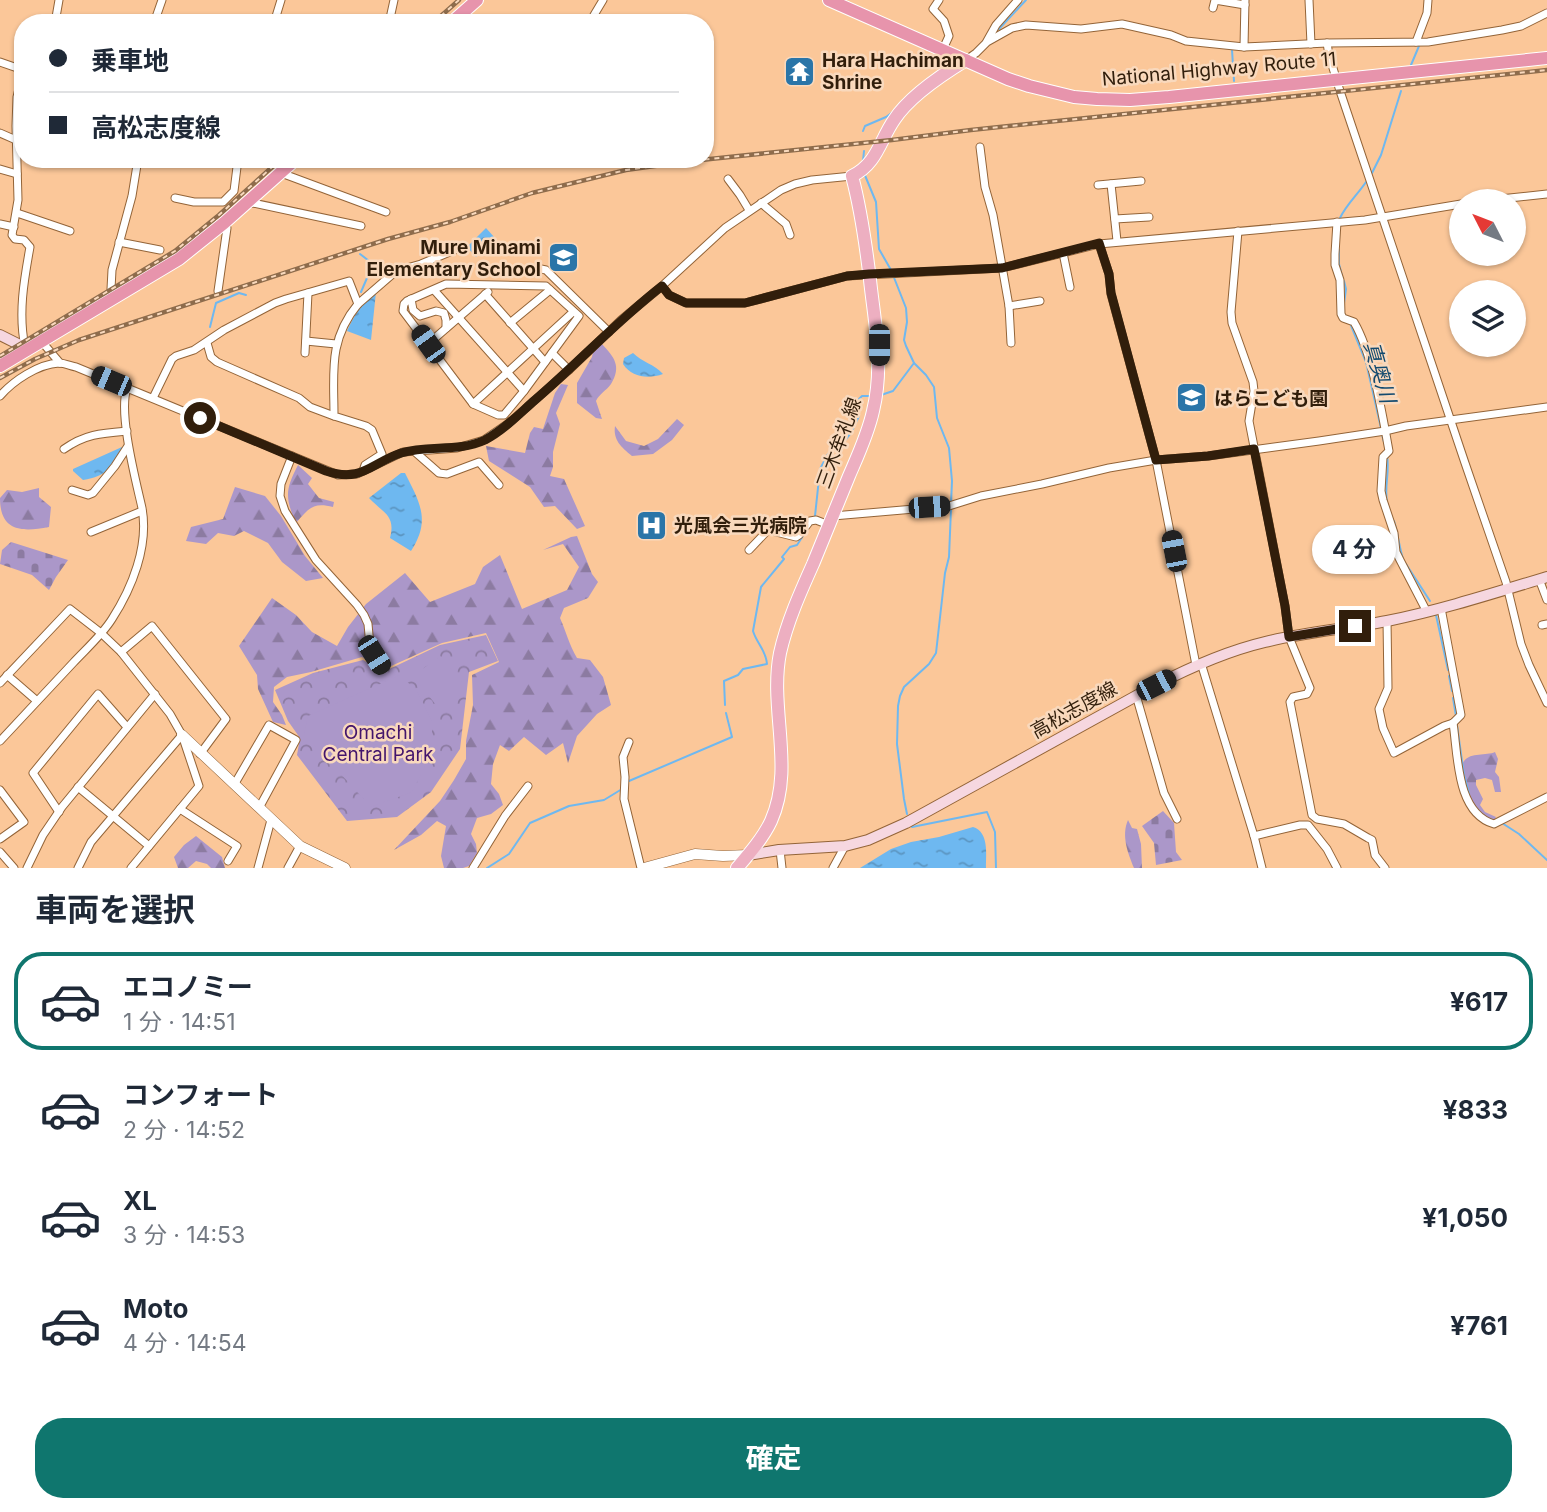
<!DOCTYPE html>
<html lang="ja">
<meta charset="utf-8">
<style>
:root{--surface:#fff;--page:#f6f6f7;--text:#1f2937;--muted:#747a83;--line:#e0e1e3;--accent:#0f766e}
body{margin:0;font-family:Inter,"Noto Sans JP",sans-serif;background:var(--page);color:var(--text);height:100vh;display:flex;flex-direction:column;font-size:26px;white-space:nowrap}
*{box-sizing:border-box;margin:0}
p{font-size:23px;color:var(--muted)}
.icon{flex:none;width:38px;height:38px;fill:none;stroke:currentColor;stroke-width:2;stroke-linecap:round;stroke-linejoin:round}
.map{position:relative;height:868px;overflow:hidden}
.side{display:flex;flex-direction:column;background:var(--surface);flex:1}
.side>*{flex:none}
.top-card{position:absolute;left:14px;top:14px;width:700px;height:154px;border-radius:28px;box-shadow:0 2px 5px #0004;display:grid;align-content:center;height:154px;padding:0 35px;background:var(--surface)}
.needle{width:46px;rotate:312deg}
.fabs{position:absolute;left:1449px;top:189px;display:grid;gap:14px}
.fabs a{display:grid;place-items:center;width:77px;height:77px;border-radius:50%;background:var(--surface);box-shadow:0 2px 5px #0004;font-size:35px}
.end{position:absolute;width:32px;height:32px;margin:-16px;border:9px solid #311e0b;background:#fff;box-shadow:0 0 0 4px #fff}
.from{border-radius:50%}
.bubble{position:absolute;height:49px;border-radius:24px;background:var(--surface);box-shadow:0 2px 5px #0004;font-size:23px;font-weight:700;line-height:49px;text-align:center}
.car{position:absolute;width:21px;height:42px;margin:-21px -10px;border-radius:9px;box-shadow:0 0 5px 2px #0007;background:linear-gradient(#222 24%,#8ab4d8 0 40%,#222 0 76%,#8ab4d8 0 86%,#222 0)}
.top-card b{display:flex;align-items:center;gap:24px;height:66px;font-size:26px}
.top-card b+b{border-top:2px solid var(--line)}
.top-card i{width:18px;height:18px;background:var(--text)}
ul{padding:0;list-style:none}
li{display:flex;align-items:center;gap:21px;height:98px;margin:0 14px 10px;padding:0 21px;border:4px solid transparent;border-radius:28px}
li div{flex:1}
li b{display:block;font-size:26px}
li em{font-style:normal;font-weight:700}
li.current{border-color:var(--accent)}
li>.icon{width:63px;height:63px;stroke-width:1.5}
h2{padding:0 35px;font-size:32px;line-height:84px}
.action{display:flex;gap:14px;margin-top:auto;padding:14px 35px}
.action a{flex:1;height:80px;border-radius:28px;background:var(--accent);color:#fff;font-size:28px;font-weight:700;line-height:80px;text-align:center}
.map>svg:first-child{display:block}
.forest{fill:url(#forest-firs)}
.cemetery{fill:url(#cemetery-stones)}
.park{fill:url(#park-crowns)}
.garden{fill:#ab97c9}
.water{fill:url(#water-ripples)}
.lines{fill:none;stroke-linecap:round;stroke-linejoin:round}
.stream{stroke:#6eb8f0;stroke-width:2}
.minor-casing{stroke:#936438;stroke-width:9}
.tertiary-casing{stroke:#936438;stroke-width:11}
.secondary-casing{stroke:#936438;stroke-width:12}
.primary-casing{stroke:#fff;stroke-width:14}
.trunk-casing{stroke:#fff;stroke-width:14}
.minor{stroke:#fff;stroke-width:7}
.tertiary{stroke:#fff;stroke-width:10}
.secondary{stroke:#f6d7e0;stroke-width:10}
.primary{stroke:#edafc1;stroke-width:12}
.trunk{stroke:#e794ac;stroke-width:12}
.rail-casing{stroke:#8e6c4c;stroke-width:4.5}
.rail{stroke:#f9d9bd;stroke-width:2;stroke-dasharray:5;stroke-linecap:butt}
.route{stroke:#311e0b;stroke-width:9}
.labels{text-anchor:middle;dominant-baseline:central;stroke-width:5;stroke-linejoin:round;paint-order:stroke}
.poi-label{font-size:19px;font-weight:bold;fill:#311e0b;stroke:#f9d9bd;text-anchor:start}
.street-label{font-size:19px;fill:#311e0b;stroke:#f9d9bd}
.park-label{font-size:19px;fill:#43156c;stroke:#f9d9bd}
.water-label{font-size:21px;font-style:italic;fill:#124a6f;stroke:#f9d9bd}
</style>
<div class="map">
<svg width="1547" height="868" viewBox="0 0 1547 868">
<defs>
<pattern id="forest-firs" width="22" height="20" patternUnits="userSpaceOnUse" patternTransform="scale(1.75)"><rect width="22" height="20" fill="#ab97c9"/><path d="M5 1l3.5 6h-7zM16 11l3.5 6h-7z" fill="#8c7ba1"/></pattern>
<pattern id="cemetery-stones" width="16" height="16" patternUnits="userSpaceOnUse" patternTransform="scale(1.75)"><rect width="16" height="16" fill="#ab97c9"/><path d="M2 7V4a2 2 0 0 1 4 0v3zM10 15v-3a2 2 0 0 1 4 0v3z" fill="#8c7ba1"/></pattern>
<pattern id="park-crowns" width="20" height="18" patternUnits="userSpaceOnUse" patternTransform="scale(1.75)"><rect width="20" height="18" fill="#ab97c9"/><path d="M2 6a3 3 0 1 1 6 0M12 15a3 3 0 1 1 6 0" fill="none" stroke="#8c7ba1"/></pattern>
<pattern id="water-ripples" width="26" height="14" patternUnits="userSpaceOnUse" patternTransform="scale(1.75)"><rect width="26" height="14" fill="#6eb8f0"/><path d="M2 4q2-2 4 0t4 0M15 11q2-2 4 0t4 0" fill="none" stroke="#5b95c1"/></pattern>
</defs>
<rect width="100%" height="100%" fill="#fbc799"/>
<g class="forest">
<path d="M602,344C614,357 622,366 611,384C606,391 599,394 596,401L602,419L596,418L577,403V383L592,357L593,352Z"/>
<polygon points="561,384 568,385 556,413 560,424 553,452 553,467 550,476 564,479 585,526 577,529 555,506 544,507 530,487 489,461 486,446 525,453 530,433 534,427 543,429 555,393"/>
<path d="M677,419L684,425L672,440L653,454L632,456C621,447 613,440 615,426L626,441L644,446L658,439Z"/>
<path d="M298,465L312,478L308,484L319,498L334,502L333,507C313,502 309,508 296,523C285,498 285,490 298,465Z"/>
<polygon points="235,487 265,496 281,516 305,556 323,578 306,581 282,562 268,543 244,531 234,536 218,533 206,544 186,541 191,527 223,519"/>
<path d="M39,488V497L51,507L49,527C22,532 0,532 0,498L7,490L22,492Z"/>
<path d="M577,536L592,574L598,582L588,598L564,608L560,618C566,631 569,645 577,658L590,660L603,677L611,705L597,714L577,736L568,763L563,743L546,755L524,737L509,751L500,745L493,764L491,784L499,794L503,805L491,814L477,818L471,834L476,844L477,853L469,866L463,868H444L441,856L446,826L437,821L421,835L394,850L440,801L454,780L466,759V741L473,705L472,675L499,662L486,633L442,643L389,667L377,666L362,657L311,672L287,677L274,687L273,702L282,715L286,725L273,722L258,689L257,675L239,646L272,598L296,615L312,632L337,646L348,627L366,604L405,573L430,602L475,584L483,567L500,555L522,609L567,590L579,567L563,544L543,550L571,537Z"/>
<path d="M1495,752L1498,759L1495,772L1499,777L1501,792H1495L1492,780L1485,778L1476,780V785L1483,799L1480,805L1485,812L1496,817L1493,822C1475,814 1465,797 1463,778C1462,772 1460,766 1464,761C1471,752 1486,756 1495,752Z"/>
<path d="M1128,820L1132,828L1137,829L1141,844L1142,868H1134C1128,853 1121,836 1128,820Z"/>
<polygon points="196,836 222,857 225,868 211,868 207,864 196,861 188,868 178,868 174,857 184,845"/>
</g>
<g class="cemetery">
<polygon points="11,542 68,560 56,577 49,590 32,575 0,564 2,550"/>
<polygon points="1163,811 1174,823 1176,852 1182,860 1156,865 1154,843 1142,826"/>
</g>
<polygon class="park" points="486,635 498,661 469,672 460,749 431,792 397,817 347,821 297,755 300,738 288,721 275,690 313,673 363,660 383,672 440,645"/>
<g class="garden">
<polygon points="440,656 462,682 436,705 413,676"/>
<polygon points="400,675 417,691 432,721 432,753 412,792 371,807 304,734 308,716"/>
</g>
<g class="water">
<polygon points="486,228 495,238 476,257 467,247"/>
<path d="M376,292L371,340L347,331C354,315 362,303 376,292Z"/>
<path d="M633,353C642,362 654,364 663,374C649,379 632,378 623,364L624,358Z"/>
<path d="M122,447L124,448C110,467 108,476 83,480L73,471V469Z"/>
<path d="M401,473H405C420,503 431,520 411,551L390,538C396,515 383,513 369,498Z"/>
<path d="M973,827C989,832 986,853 986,868H860L891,849L911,842L939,837Z"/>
</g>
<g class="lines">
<g class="stream">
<polyline points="999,29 1026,0"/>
<polyline points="1232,50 1234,81"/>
<polyline points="1411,65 1419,46"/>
<polyline points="863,131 865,126 886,117 893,112"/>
<polyline points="863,161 864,151"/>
<polyline points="864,173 876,202 879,249 891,270"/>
<polyline points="1372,173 1381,155 1401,91"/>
<path d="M1340,218C1346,205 1358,194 1366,182"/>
<polyline points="1339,250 1339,264 1342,276"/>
<polyline points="360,254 373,264 361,292"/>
<polyline points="893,275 906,308 907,322 904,340 906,346 914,363 926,375 934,387 937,418 949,448 952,481 951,504"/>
<polyline points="1344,281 1346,289 1344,303"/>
<polyline points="1350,323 1366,362 1381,428"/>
<polyline points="210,327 216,303 239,293 246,295"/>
<polyline points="881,395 893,391 914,363"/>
<polyline points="1382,435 1384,442"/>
<path d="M1387,456C1390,471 1384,487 1387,502"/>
<polyline points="815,516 820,469 828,454 843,443 851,433 859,416 859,399 862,396 870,396"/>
<path d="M1394,521C1398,534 1399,546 1403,559"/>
<polyline points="1406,564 1430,601"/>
<polyline points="1436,615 1448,670"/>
<polyline points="1449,676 1452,691"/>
<polyline points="1453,698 1456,716"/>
<path d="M725,705L724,681L738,675L743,669L767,664C766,650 757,644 753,631L761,587L784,559L782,557L790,547L797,545L807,530"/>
<polyline points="1457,725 1464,775 1469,793"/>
<polyline points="629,781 732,737 726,713"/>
<polyline points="907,814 904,799 897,744 898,706 900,696 904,687 929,664 936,653 945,573 949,557 951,509"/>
<polyline points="1502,823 1519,834 1547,860"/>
<polyline points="912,827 987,812 995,832 996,868"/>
<polyline points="487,868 509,854 530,823 569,806 604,800 622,789"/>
</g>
<defs>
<g id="minor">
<polyline points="603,0 594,15 605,23"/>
<polyline points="939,0 933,9 944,21 949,36 943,49"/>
<polyline points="1309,0 1311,44"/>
<polyline points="1213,8 1215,0 1245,5"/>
<polyline points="55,23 59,0"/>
<polyline points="154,23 162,0"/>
<polyline points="274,23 281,0"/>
<polyline points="389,23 394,0"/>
<polyline points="987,41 996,25 1018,0"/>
<polyline points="1416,42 1427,13 1428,0"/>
<polyline points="1327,43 1329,55 1340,91 1465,463 1506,582 1521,644 1529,665 1547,703"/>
<polyline points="1244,47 1245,0"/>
<polyline points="966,60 976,53 987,42 1012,28 1026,25 1081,29 1122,24 1171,35 1186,41 1244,47 1327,43 1428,42 1502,30 1521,26 1547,13"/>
<polyline points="0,62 23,70"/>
<path d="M23,72L17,97L16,126L18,200L12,235L15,239L24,240L30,247C24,280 18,314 25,347"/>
<polyline points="0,133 16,140"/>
<polyline points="980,147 985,187 993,215 1009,306 1011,343"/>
<polyline points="0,169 17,174"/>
<polyline points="281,173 386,212"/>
<polyline points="728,179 740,195 749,210"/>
<polyline points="1111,184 1117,241"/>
<polyline points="1098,185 1141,181"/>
<polyline points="175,198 194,202 223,202 234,191 238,159"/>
<polyline points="1481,201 1547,194"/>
<polyline points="761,203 786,224 790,235"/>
<polyline points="247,204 253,203 361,226"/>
<polyline points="17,213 70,231"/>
<polyline points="1115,219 1149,217"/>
<path d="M1337,222L1335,254V265L1340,280L1341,314L1343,318L1354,322C1373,355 1382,413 1389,451L1383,457L1381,491L1383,500L1394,533L1396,552L1400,560L1427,612"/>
<polyline points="0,224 14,227"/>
<polyline points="1238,231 1231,312 1232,323 1253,382 1254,391 1249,421 1285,606 1289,637 1310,688 1307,694 1293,697 1290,702 1312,815 1317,819 1344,824 1368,838 1372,840 1375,855 1385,868"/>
<polyline points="119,242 160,250"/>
<polyline points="1099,244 1109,274 1111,294 1156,460 1196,665"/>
<polyline points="1063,253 1070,287"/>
<polyline points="515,270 541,269 546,270 609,332"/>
<polygon points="446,284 546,286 579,316 524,391 504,415 498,415 473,404 403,311 404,304 407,301"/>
<polyline points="662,286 669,295 686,303 745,303 847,276 1002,268 1099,244 1365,220 1461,204"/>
<polyline points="434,290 524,391"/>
<polyline points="218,291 227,228 224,223"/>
<polyline points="485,294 545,362"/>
<polyline points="114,298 111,289 112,270 132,196 138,159"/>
<polyline points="411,299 413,310 420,316 436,311 444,313 446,320 446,328"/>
<polyline points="358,304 396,271 421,264 457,249"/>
<polyline points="1009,306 1040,301"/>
<polyline points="510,323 550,290"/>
<polyline points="306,341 336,344"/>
<polyline points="42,342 60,363"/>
<polyline points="207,343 211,357 217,362 299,398 310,407 334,416"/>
<polyline points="428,344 488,292"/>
<polyline points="305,353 308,293"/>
<polyline points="552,353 569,370"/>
<path d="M0,396C13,381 38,364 59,363C64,363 71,366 76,367L338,475L357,474L403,452L457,448L484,440L509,423L569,370L621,320L662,286L725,228L781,190L795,184L812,180L852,176"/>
<path d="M153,398L172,359L176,356L194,350L224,330L275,303L286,299L349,281L358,304C328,340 334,373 334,416L366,426L372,430L382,454L365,465L363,471"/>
<polyline points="473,404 573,312"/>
<path d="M64,449C85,434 102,433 127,431"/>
<polyline points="414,451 439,473 447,474 479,462 499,485"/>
<polyline points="292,456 281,484 280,496 285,511 316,560 357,605 364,615 368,624 370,646 382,669"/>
<polyline points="72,490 88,495 93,493 115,466 128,446"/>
<polyline points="833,516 949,506 981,496 1042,484 1109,468 1156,460 1208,456 1319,441 1385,431 1406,426 1547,407"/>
<polyline points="91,532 142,511"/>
<polyline points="749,550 768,530 796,537 799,535 810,521 816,520 829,525"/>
<polyline points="1539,579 1547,600"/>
<polyline points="1387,620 1388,688 1379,709 1383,728 1394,753 1444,726 1453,723 1461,715 1441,608"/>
<polyline points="1542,625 1547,624"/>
<polyline points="121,652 152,626 226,719 200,754"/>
<polyline points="1201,663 1254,836 1262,868"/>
<polyline points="7,675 37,701"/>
<polyline points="0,683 70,609 101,633 121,652 170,714 182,735 199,786 131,868"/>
<polyline points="1136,695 1164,793 1177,819"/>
<path d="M1453,723C1458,755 1456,813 1494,824L1547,797"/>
<path d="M0,741C24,715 49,689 73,663C86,649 102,635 112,619C132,588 149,546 142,508C136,481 118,413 127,388"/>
<polyline points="629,742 623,757 625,777 624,799 641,868"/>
<polyline points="234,785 269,725 296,740 259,808"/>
<polyline points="78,787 149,846"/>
<polyline points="0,790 24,822 0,839"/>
<polyline points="180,809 237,846 228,861"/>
<polyline points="59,812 33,773 98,694 127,727"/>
<polyline points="1254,836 1300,825 1308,825 1327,849 1337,868"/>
<polyline points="780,850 782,868"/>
<polyline points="0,852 14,868"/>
<polyline points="27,868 43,835 62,807 155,694"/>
<polyline points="78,868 91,842 182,735"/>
<polyline points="258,868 271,820"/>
<polyline points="288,868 300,846"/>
<polyline points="473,868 505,816 528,786"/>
<polyline points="833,868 845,846"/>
</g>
<g id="tertiary">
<polyline points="182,735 300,846 345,868"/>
<polyline points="644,868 695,854 723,856 748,855"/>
</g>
<g id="secondary">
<polyline points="0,335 28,349"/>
<path d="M748,855L779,850L845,846L868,840L906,823L1156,685C1191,667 1227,651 1265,642C1305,632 1346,629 1387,621C1441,610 1494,593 1547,577"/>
</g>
<path id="primary" d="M737,868C749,854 763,838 771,821C795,768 769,709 780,653C787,622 800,593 813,564C825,535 837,505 849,476C858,455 868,434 873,411C884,366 875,326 870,280C866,246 861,210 852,176C877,164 880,140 894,120C908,98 943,74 966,60"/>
<g id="trunk">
<polyline points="829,0 1008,79 1029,86 1074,97 1097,99 1130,100 1169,97 1547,58"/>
<polyline points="451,23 477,0"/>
<polyline points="0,366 179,259 224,223 296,159"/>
</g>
</defs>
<use href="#minor" class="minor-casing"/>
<use href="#tertiary" class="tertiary-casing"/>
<use href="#secondary" class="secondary-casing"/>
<use href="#primary" class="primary-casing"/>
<use href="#trunk" class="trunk-casing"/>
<use href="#minor" class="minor"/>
<use href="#tertiary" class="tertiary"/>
<use href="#secondary" class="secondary"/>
<use href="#primary" class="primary"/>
<use href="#trunk" class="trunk"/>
<defs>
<g id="rail">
<polyline points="433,23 459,0"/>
<polyline points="0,356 175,251 219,215 281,159"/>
<polyline points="0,378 35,359 79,340 388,239 450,222 532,193 626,170 691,161 892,140 971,130 1547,70"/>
</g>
</defs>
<use href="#rail" class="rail-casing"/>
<use href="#rail" class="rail"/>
</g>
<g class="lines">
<path class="route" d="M200,418L326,471C362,483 371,463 401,453C428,444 457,453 485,440C504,430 519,414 535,400C578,363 617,321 662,286L669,295L686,303H745L847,276L869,274L1002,268L1099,243L1109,274L1111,293L1156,460L1208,456L1254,449L1285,606L1289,637L1355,626"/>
</g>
<defs>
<symbol id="temple-square" viewBox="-11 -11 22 22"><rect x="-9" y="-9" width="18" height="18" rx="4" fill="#2a75a8" stroke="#f9d9bd"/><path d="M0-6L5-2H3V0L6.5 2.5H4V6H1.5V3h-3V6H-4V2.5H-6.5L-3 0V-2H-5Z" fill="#fff"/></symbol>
<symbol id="school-square" viewBox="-11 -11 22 22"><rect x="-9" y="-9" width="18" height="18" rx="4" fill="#2a75a8" stroke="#f9d9bd"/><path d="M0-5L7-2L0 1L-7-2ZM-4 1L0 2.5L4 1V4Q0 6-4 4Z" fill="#fff"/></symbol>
<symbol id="hospital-square" viewBox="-11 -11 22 22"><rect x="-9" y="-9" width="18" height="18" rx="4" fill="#2a75a8" stroke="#f9d9bd"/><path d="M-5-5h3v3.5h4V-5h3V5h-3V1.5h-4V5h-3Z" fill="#fff"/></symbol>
</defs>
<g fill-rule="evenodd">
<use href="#temple-square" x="782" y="54" width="35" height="35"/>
<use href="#school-square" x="546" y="240" width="35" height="35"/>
<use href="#school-square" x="1174" y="380" width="35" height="35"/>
<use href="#hospital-square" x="634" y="508" width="35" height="35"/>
</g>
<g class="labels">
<g class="poi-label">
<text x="822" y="60">Hara Hachiman<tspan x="822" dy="22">Shrine</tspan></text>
<text x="541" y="247" text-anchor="end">Mure Minami<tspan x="541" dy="22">Elementary School</tspan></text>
<text x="1214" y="398">はらこども園</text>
<text x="674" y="525">光風会三光病院</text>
</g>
<g class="street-label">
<text transform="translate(1219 69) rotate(-5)">National Highway Route 11</text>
<text transform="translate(839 443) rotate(-70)">三木牟礼線</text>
<text transform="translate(1074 710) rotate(-29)">高松志度線</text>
</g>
<g class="park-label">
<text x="378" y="732">Omachi<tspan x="378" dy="22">Central Park</tspan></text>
</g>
<g class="water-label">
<text transform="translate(1380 372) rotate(74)">真奥川</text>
</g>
</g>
</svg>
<div class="fabs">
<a><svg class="needle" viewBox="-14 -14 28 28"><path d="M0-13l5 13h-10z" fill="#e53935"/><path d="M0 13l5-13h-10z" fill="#747a83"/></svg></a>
<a><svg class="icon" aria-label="layers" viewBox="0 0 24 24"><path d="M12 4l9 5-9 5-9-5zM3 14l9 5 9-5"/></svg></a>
</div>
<i class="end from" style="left:200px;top:418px"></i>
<i class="end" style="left:1355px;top:626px"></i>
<div class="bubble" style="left:1312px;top:525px;width:84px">4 分</div>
<i class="car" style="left:428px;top:344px;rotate:324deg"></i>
<i class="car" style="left:879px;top:345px;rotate:180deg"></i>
<i class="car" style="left:111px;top:381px;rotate:293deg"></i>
<i class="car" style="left:929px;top:507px;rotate:86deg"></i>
<i class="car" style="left:1174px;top:551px;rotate:349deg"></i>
<i class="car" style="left:374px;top:655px;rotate:148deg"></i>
<i class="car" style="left:1156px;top:685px;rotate:63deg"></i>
<div class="top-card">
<b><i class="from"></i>乗車地</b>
<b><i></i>高松志度線</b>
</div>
</div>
<section class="side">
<h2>車両を選択</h2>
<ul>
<li class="current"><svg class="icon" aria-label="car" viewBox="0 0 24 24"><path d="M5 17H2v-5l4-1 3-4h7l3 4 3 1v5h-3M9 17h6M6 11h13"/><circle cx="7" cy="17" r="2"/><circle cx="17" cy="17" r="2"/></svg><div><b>エコノミー</b><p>1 分 · 14:51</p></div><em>¥617</em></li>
<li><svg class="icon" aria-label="car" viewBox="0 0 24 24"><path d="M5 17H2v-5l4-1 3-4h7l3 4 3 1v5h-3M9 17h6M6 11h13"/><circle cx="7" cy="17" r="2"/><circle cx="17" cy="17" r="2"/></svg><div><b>コンフォート</b><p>2 分 · 14:52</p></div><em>¥833</em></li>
<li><svg class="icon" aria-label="car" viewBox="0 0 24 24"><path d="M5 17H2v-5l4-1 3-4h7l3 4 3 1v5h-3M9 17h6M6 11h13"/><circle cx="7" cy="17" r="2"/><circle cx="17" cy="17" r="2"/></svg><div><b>XL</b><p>3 分 · 14:53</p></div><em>¥1,050</em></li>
<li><svg class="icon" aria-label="car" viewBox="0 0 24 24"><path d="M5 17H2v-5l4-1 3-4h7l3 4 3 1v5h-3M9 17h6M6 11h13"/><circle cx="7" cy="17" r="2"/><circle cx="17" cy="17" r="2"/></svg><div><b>Moto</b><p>4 分 · 14:54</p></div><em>¥761</em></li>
</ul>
<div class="action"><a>確定</a></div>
</section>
